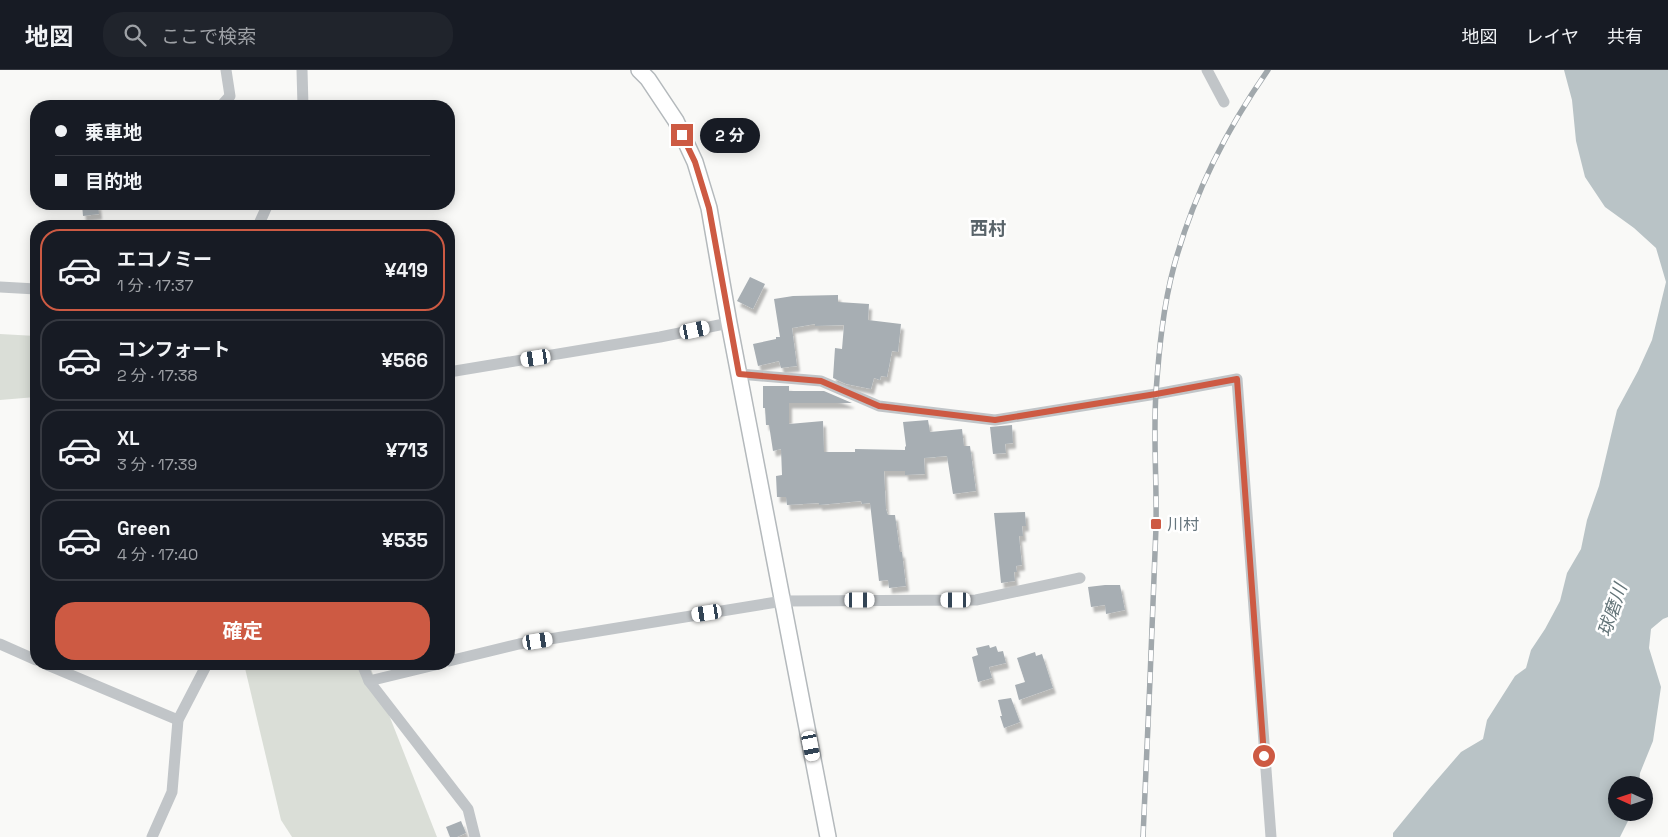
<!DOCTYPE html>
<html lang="ja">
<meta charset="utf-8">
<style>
:root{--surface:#171b24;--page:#20242c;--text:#f1f3f6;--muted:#9ea1a6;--line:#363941;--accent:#cd5a43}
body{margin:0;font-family:"Space Grotesk","Noto Sans JP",sans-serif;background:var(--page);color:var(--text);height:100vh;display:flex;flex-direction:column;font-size:19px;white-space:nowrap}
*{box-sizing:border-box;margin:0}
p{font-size:16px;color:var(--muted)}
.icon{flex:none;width:28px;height:28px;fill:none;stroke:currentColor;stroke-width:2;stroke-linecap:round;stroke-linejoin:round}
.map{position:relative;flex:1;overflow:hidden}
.side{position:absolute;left:30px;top:150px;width:425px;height:450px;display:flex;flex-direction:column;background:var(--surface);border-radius:20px;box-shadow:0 2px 12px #0003}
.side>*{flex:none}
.banner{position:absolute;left:30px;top:30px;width:425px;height:110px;border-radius:20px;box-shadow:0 2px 12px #0003;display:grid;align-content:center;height:110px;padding:0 25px;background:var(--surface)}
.needle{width:32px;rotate:273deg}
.buttons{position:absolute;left:1608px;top:706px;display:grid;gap:10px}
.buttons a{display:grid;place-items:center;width:45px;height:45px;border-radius:50%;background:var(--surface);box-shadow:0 2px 12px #0003;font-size:25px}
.end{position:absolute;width:22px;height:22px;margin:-11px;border:6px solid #cd5a43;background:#fff;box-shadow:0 0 0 2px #fff}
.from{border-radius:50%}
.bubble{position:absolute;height:35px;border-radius:18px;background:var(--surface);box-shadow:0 2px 12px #0003;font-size:16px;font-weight:700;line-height:35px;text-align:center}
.car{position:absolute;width:15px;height:30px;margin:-15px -8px;border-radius:6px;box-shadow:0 0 4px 1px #0007;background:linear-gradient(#fff 24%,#345 0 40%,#fff 0 76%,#345 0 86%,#fff 0)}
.banner b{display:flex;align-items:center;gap:18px;height:48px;font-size:19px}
.banner b+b{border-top:1px solid var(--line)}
.banner i{width:12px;height:12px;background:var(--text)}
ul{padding:9px 0 0;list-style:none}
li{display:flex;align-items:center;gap:15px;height:82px;margin:0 10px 8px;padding:0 15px;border:2px solid var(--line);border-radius:20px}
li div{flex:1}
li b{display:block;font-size:19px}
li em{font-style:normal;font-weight:700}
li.on{border-color:var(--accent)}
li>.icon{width:45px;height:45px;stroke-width:1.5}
.primary-button{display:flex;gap:10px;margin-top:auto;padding:10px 25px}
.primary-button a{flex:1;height:58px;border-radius:20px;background:var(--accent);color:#fff;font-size:20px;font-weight:700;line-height:58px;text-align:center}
header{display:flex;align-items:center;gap:30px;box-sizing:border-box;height:70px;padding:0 25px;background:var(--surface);border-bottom:1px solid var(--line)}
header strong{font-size:24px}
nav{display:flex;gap:28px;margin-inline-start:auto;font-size:18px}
.search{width:350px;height:45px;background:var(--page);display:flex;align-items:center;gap:12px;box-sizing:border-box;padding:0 18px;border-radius:20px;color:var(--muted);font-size:19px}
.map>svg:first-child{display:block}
.green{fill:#daded7}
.water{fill:#b9c3c6}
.building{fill:#a7aeb3;filter:url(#shadow)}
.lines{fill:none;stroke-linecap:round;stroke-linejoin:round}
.secondary-casing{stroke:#b4b9bc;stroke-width:18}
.street{stroke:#c1c5c8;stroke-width:11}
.secondary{stroke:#fff;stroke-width:15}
.rail-casing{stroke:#a1a8ac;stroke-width:5.5}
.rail{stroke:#fff;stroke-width:4;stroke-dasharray:11;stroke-linecap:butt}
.route{stroke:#cd5a43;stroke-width:6}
.poi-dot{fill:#cd5a43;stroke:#fff;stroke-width:2}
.labels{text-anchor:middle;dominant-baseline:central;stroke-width:5;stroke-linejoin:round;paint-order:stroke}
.poi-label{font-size:16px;fill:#67767e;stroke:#fff;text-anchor:start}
.neighbourhood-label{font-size:18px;font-weight:bold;fill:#59646a;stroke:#fff}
.water-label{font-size:18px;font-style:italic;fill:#637478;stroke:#fff}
</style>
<header>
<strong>地図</strong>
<div class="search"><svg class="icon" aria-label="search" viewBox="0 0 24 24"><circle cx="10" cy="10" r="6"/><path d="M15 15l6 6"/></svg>ここで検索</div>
<nav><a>地図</a><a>レイヤ</a><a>共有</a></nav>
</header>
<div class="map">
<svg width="1668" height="767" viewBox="0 0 1668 767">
<defs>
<filter id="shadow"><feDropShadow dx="3" dy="5.5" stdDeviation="1" flood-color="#0004"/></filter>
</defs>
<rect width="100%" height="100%" fill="#f9f9f7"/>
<g class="green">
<polygon points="0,264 36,266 36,327 0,330"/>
<polygon points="244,594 369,594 437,767 292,767 281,750"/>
</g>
<polygon class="water" points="1564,0 1668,0 1668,547 1663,549 1651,559 1649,578 1661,617 1653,671 1640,703 1639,715 1616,715 1616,742 1632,743 1620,767 1393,767 1393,763 1429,719 1461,682 1483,669 1487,650 1515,606 1526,598 1531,580 1545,559 1560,531 1567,503 1581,479 1587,450 1599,416 1617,340 1638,301 1652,270 1666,212 1656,178 1634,158 1605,137 1585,107 1576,71 1572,30"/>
<g class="building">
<polygon points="82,134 98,134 99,144 83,146"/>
<polygon points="750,207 765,214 753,239 737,231"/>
<polygon points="838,225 838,232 869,234 868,250 901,254 898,282 892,281 887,307 881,306 880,310 874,308 871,319 846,314 833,308 835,278 842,279 844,255 815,256 815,254 792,258 797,296 781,298 779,291 758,296 753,274 776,269 776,267 780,267 774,229 793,226"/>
<polygon points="763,316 789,316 789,321 824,321 852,333 789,333 789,354 823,351 824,382 855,382 855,379 905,380 905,377 906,376 903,352 928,350 930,362 962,359 964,376 970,376 976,421 953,424 947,386 924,388 925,404 905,405 905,401 884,401 886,439 888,445 895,445 900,482 902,482 906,516 889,518 888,510 879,511 870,433 862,434 861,431 819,435 819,433 787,435 786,427 777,427 776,406 782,405 781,379 773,381 769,355 766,355 765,338 763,338"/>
<polygon points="1012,355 1013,373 1005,374 1006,383 993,384 990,357"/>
<polygon points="1025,442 1026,456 1022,456 1023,466 1019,466 1022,495 1016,496 1017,502 1014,502 1015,511 1001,513 994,443"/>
<polygon points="1105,515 1120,515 1125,540 1106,544 1105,535 1091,537 1088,517"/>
<polygon points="989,575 990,578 996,576 998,582 1003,581 1006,593 989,597 992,608 978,612 972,587 978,585 976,578"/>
<polygon points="1035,582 1036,586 1042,584 1053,618 1019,630 1015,615 1025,612 1017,588"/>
<polygon points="1011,628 1020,652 1004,658 1000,646 1002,646 998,630"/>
<polygon points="461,751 466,763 457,767 450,767 446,757"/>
</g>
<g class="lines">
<defs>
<polyline id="secondary" points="639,0 648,9 676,51 695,92 709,138 729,253 828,767"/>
</defs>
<use href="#secondary" class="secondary-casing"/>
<g class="street">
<polyline points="302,0 303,36"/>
<polyline points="1207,0 1224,32"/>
<polyline points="221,36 230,26 226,0"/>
<polyline points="258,156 268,134"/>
<polyline points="0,217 36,219"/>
<polyline points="449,302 660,267 729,253"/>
<polyline points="739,304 821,311 879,336 995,350 1156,324 1237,309 1271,767"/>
<polyline points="0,574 36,590"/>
<polyline points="449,591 519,574 783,531 976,530 1080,508"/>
<polyline points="45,594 178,650"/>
<polyline points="362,594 369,611 468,739 475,767"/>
<polyline points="369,611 439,594"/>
<polyline points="152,767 172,722 178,650 207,594"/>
</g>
<use href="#secondary" class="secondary"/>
<defs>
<path id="rail" d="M1143,767C1148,664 1152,560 1156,457C1157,412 1153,367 1156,322C1159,280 1163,237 1174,196C1193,126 1226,60 1268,0"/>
</defs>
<use href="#rail" class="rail-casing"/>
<use href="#rail" class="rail"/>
</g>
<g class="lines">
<polyline class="route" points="682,65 695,92 709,138 739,304 821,311 879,336 995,350 1156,324 1237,309 1264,686"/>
</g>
<rect class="poi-dot" x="1150" y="448" width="12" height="12" rx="2.5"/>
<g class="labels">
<g class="poi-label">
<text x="1167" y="454">川村</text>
</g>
<g class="neighbourhood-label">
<text x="988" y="158">西村</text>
</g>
<g class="water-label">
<text transform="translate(1612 540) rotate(-71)">球磨川</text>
</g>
</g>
</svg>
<div class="buttons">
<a><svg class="needle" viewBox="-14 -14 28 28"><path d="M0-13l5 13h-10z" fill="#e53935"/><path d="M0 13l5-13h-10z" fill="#9ea1a6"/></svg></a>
</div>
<i class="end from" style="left:1264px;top:686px"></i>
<i class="end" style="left:682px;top:65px"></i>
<div class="bubble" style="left:700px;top:48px;width:60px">2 分</div>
<i class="car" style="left:695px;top:260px;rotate:78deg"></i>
<i class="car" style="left:536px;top:288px;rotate:261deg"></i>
<i class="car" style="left:860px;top:530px;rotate:90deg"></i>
<i class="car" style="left:956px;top:530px;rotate:270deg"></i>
<i class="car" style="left:707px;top:543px;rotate:261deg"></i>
<i class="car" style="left:538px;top:571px;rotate:81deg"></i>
<i class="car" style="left:811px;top:676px;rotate:169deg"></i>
<div class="banner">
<b><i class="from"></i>乗車地</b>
<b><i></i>目的地</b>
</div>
<section class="side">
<ul>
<li class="on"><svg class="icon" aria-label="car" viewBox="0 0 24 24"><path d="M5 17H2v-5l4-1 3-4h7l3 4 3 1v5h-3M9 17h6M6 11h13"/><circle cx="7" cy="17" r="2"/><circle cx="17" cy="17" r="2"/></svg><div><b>エコノミー</b><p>1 分 · 17:37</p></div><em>¥419</em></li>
<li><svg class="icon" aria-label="car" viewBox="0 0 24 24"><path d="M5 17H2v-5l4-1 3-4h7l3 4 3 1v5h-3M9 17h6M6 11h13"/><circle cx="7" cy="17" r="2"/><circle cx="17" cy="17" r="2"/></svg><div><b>コンフォート</b><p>2 分 · 17:38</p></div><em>¥566</em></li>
<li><svg class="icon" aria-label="car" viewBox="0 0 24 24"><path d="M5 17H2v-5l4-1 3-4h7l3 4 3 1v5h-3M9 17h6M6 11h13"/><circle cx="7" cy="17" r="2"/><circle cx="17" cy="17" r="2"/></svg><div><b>XL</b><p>3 分 · 17:39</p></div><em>¥713</em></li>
<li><svg class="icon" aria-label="car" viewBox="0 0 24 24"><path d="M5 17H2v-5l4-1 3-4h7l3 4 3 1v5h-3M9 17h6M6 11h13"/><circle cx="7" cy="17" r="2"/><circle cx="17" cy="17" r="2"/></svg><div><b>Green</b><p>4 分 · 17:40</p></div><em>¥535</em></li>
</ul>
<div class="primary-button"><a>確定</a></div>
</section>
</div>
